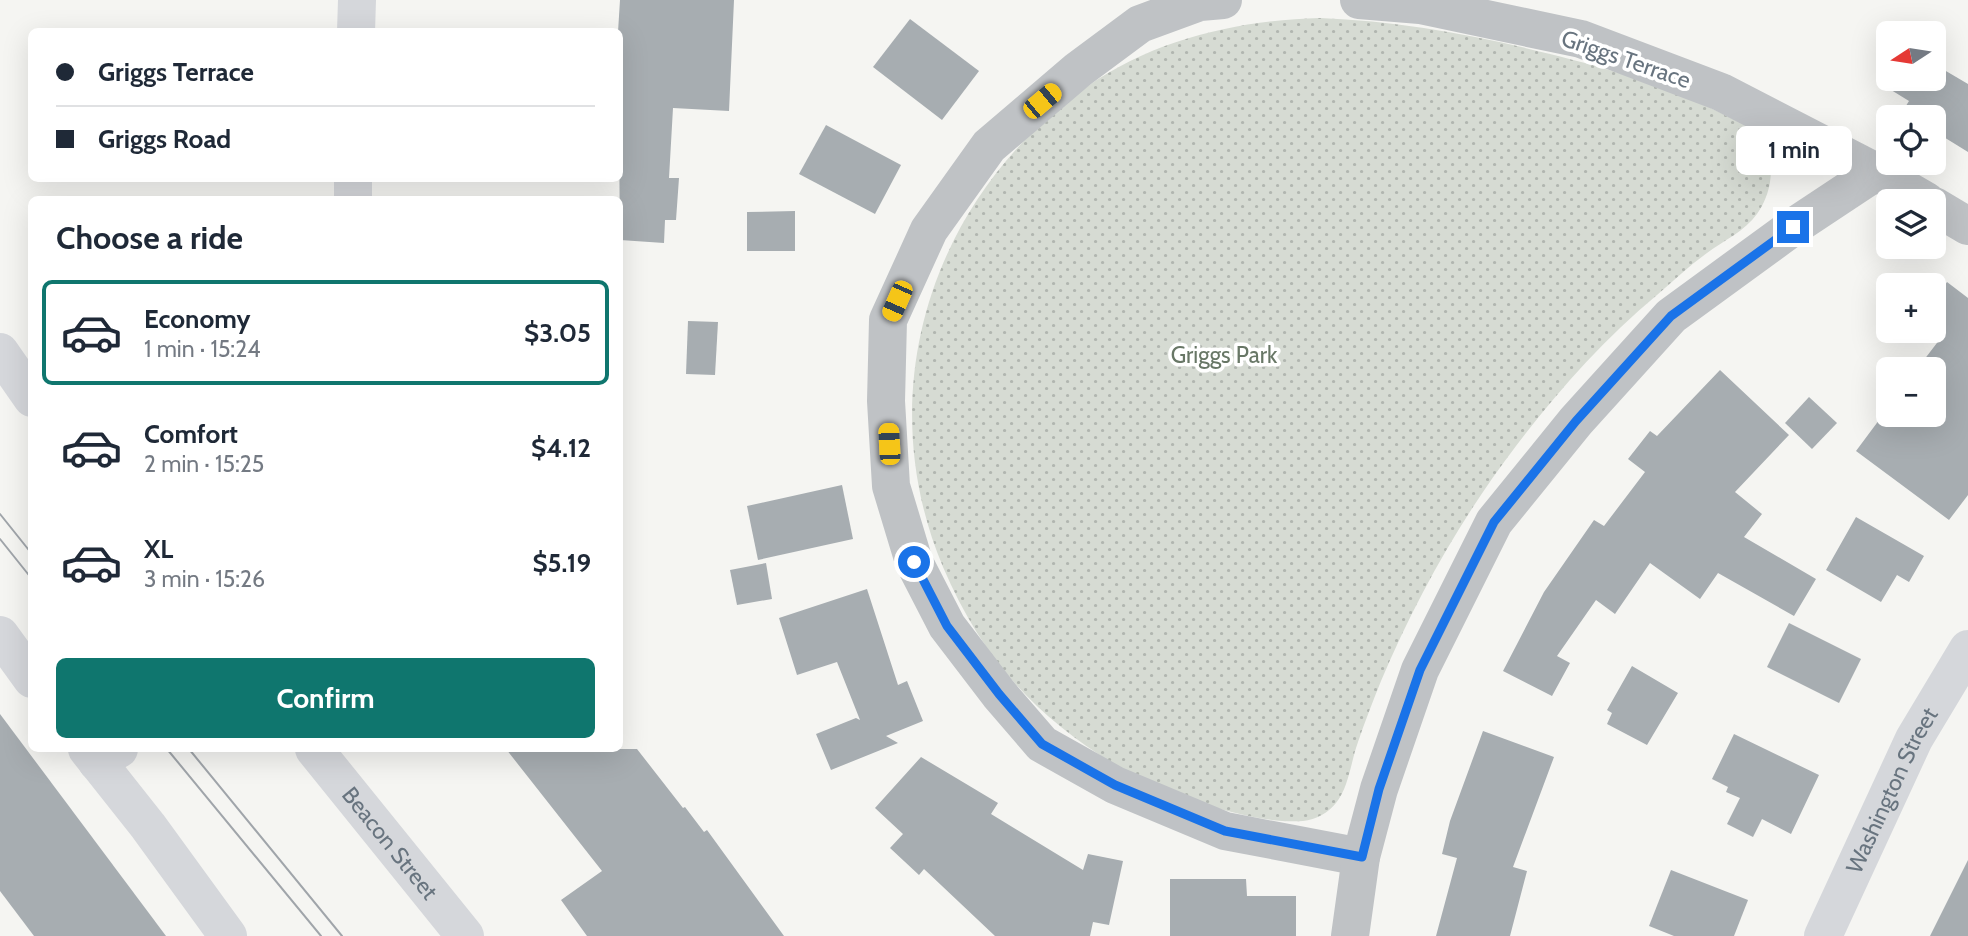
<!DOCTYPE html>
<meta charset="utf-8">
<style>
:root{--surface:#fff;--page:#f2f2f3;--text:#1f2937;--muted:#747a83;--line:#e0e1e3;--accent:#0f766e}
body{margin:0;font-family:Cabin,sans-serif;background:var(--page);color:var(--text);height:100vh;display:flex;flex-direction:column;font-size:26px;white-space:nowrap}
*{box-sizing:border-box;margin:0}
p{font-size:23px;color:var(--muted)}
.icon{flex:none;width:38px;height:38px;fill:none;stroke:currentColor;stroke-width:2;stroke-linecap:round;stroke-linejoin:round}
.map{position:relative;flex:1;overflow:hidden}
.details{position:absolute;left:28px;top:196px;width:595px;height:556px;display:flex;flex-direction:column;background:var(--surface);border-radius:10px;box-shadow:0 7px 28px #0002}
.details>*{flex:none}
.hud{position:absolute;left:28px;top:28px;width:595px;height:154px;border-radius:10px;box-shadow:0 7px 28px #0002;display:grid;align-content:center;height:154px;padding:0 28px;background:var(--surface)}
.needle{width:46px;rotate:258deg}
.fabs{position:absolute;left:1876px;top:21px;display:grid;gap:14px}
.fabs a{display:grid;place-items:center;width:70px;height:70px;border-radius:10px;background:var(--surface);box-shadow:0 7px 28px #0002;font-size:35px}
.end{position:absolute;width:32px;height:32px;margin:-16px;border:9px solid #1a73e8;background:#fff;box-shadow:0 0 0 4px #fff}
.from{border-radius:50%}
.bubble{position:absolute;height:49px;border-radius:10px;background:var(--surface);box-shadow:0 7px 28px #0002;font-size:23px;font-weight:700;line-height:49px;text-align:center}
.car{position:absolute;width:21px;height:42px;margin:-21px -10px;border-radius:9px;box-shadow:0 0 5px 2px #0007;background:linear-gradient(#f5c518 24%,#345 0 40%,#f5c518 0 76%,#345 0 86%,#f5c518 0)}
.hud b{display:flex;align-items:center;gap:24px;height:66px;font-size:26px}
.hud b+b{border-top:2px solid var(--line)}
.hud i{width:18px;height:18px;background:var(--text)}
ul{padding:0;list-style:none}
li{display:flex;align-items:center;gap:21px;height:105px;margin:0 14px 10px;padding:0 14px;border:4px solid transparent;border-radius:10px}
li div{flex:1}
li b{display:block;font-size:26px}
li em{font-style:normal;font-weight:700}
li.current{border-color:var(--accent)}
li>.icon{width:63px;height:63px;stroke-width:1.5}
h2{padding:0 28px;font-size:32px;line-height:84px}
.primary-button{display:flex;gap:14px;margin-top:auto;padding:14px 28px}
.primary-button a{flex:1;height:80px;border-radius:10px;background:var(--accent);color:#fff;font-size:28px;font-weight:700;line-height:80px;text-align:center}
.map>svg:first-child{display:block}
.park{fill:url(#park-dots)}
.building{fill:#a7adb1}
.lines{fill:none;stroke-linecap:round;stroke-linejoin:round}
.street{stroke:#bfc2c5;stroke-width:38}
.secondary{stroke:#d5d7db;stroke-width:38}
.primary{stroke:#d5d7db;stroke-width:38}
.tram{stroke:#a0a5aa;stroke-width:2}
.route{stroke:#1a73e8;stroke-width:9}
.labels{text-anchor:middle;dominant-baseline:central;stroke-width:7;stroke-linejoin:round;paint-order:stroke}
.street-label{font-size:23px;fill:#68747f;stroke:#fff}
.park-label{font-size:23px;fill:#687766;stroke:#fff}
</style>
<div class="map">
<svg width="1968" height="936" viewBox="0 0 1968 936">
<defs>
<pattern id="park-dots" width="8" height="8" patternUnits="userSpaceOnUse" patternTransform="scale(1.75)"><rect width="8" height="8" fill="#d6dbd3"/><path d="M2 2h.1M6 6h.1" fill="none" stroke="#b1b6b0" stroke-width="1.8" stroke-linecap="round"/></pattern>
</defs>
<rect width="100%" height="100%" fill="#f5f5f2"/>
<path class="park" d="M1320,18C1398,21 1475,35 1550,54C1609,69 1667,85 1721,113C1736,121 1754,126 1763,141C1776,164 1772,193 1757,214C1745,231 1723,241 1707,253C1689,266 1673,281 1657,295C1604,339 1557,392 1516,446C1461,518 1416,598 1381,681C1373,701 1365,721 1358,742C1351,761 1349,787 1336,803C1329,812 1316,820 1303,821C1250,825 1164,793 1119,767C1034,716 982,658 943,567C869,391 932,195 1088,86C1155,39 1240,20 1320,18Z"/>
<g class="building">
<polygon points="620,0 734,0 729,111 673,108 669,178 679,178 676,220 665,220 664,243 620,240 618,32"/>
<polygon points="910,19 979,71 942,120 873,67"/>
<polygon points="1934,64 1968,84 1968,152 1934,131 1934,117 1899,117 1909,101 1883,85 1888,76 1888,79 1934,79"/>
<polygon points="826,125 901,165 875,214 799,174"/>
<polygon points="795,211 795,251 747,251 747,212"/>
<polygon points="1947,282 1968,298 1968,495 1949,520 1856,451 1888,408 1888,415 1934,415 1934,369 1917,369 1940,339 1934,334 1934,300"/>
<polygon points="688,321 718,322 715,375 686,374"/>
<polygon points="1720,370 1789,435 1735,492 1762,514 1744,537 1816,579 1794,616 1718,573 1700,599 1650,563 1615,614 1596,600 1557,656 1570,663 1552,696 1503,671 1544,592 1594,520 1604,526 1645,472 1628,459 1650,431 1657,436"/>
<polygon points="1809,397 1837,423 1812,449 1785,423"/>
<polygon points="842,485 853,539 758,560 747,506"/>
<polygon points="1856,517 1924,556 1909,582 1897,575 1881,602 1826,570"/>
<polygon points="766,563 772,599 737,605 730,570"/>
<polygon points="867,589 898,685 907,681 923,721 886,736 898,743 831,770 816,734 856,718 860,720 837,662 797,675 779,618"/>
<polygon points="1789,623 1861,659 1839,703 1767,667"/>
<polygon points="1632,666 1678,693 1647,745 1607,724 1612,713 1607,710"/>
<polygon points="0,714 166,936 34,936 0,891"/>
<polygon points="1483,731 1554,757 1513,867 1527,871 1510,936 1436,936 1457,858 1442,854 1450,821"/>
<polygon points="1734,734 1819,775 1791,834 1762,819 1753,837 1727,824 1740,798 1726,792 1728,787 1712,779"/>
<polygon points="506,749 637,749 683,808 685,807 704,832 707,830 784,936 587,936 561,900 602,871"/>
<polygon points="921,757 998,803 991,814 1083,870 1088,854 1123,861 1109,925 1093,922 1090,936 995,936 924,869 919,875 890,848 903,834 875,808"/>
<polygon points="1968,860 1968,936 1930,936"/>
<polygon points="1671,870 1748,900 1734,936 1674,936 1649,926"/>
<polygon points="1170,879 1246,879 1247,896 1296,896 1296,936 1170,936"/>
</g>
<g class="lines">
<g class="street">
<polyline points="1223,0 1200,2 1140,24 1078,70 989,146 929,230 888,320 886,401 891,486 914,562 947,626 999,694 1042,744 1115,785 1225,831 1361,857"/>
<polyline points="1359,0 1420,5 1581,39 1721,92 1876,172"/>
<polyline points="1934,206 1968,226"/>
<polyline points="1350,936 1361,857 1379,789 1420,670 1494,522 1576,421 1671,316 1793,227 1876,172 1926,201"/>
</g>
<g class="secondary">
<polyline points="356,32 357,0"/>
<polyline points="353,200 353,178"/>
<polyline points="97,762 119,749"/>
<path id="s1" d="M1823,936L1914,739L1968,649"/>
</g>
<g class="primary">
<polyline points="0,352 32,398"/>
<polyline points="0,635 32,679"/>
<polyline points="87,749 148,826 228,936"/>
<path id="s2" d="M314,749L465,936"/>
</g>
<g class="tram">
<polyline points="0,514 32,554"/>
<polyline points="0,539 32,579"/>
<polyline points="167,749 321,936"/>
<polyline points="189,749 342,936"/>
</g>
</g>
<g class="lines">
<polyline class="route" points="914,562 947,626 999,694 1042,744 1115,785 1225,831 1362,857 1379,789 1420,670 1494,522 1576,421 1671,316 1793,227"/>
</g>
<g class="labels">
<g class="street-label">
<text transform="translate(1626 59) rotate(19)">Griggs Terrace</text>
<text stroke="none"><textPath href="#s1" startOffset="161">Washington Street</textPath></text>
<text stroke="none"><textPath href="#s2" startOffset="121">Beacon Street</textPath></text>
</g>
<g class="park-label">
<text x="1224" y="355">Griggs Park</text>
</g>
</g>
</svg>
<div class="fabs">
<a><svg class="needle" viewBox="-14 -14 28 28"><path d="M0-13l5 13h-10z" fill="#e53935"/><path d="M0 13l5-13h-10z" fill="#747a83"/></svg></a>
<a><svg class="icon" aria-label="locate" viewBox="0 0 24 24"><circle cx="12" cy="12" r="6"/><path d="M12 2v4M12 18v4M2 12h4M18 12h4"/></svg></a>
<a><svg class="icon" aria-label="layers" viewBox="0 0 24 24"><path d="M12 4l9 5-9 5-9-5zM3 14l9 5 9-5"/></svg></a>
<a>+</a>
<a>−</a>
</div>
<i class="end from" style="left:914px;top:562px"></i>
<i class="end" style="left:1793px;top:227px"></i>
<div class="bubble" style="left:1736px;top:126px;width:116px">1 min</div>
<i class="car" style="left:1042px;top:101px;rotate:50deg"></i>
<i class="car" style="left:897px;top:301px;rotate:204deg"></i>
<i class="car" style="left:889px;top:444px;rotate:357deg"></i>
<div class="hud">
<b><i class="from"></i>Griggs Terrace</b>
<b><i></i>Griggs Road</b>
</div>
<section class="details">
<h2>Choose a ride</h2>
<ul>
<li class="current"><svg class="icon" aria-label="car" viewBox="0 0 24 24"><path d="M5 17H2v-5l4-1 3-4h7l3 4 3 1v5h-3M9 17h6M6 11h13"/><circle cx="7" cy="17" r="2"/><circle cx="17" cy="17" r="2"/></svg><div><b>Economy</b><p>1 min · 15:24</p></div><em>$3.05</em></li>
<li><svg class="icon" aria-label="car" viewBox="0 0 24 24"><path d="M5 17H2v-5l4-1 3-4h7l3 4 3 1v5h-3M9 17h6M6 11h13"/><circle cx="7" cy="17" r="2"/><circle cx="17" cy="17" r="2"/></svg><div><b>Comfort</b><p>2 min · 15:25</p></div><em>$4.12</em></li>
<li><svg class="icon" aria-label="car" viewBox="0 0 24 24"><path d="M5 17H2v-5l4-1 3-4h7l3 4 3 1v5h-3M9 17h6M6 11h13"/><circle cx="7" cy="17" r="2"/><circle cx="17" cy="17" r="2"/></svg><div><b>XL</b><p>3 min · 15:26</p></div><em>$5.19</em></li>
</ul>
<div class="primary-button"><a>Confirm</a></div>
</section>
</div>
